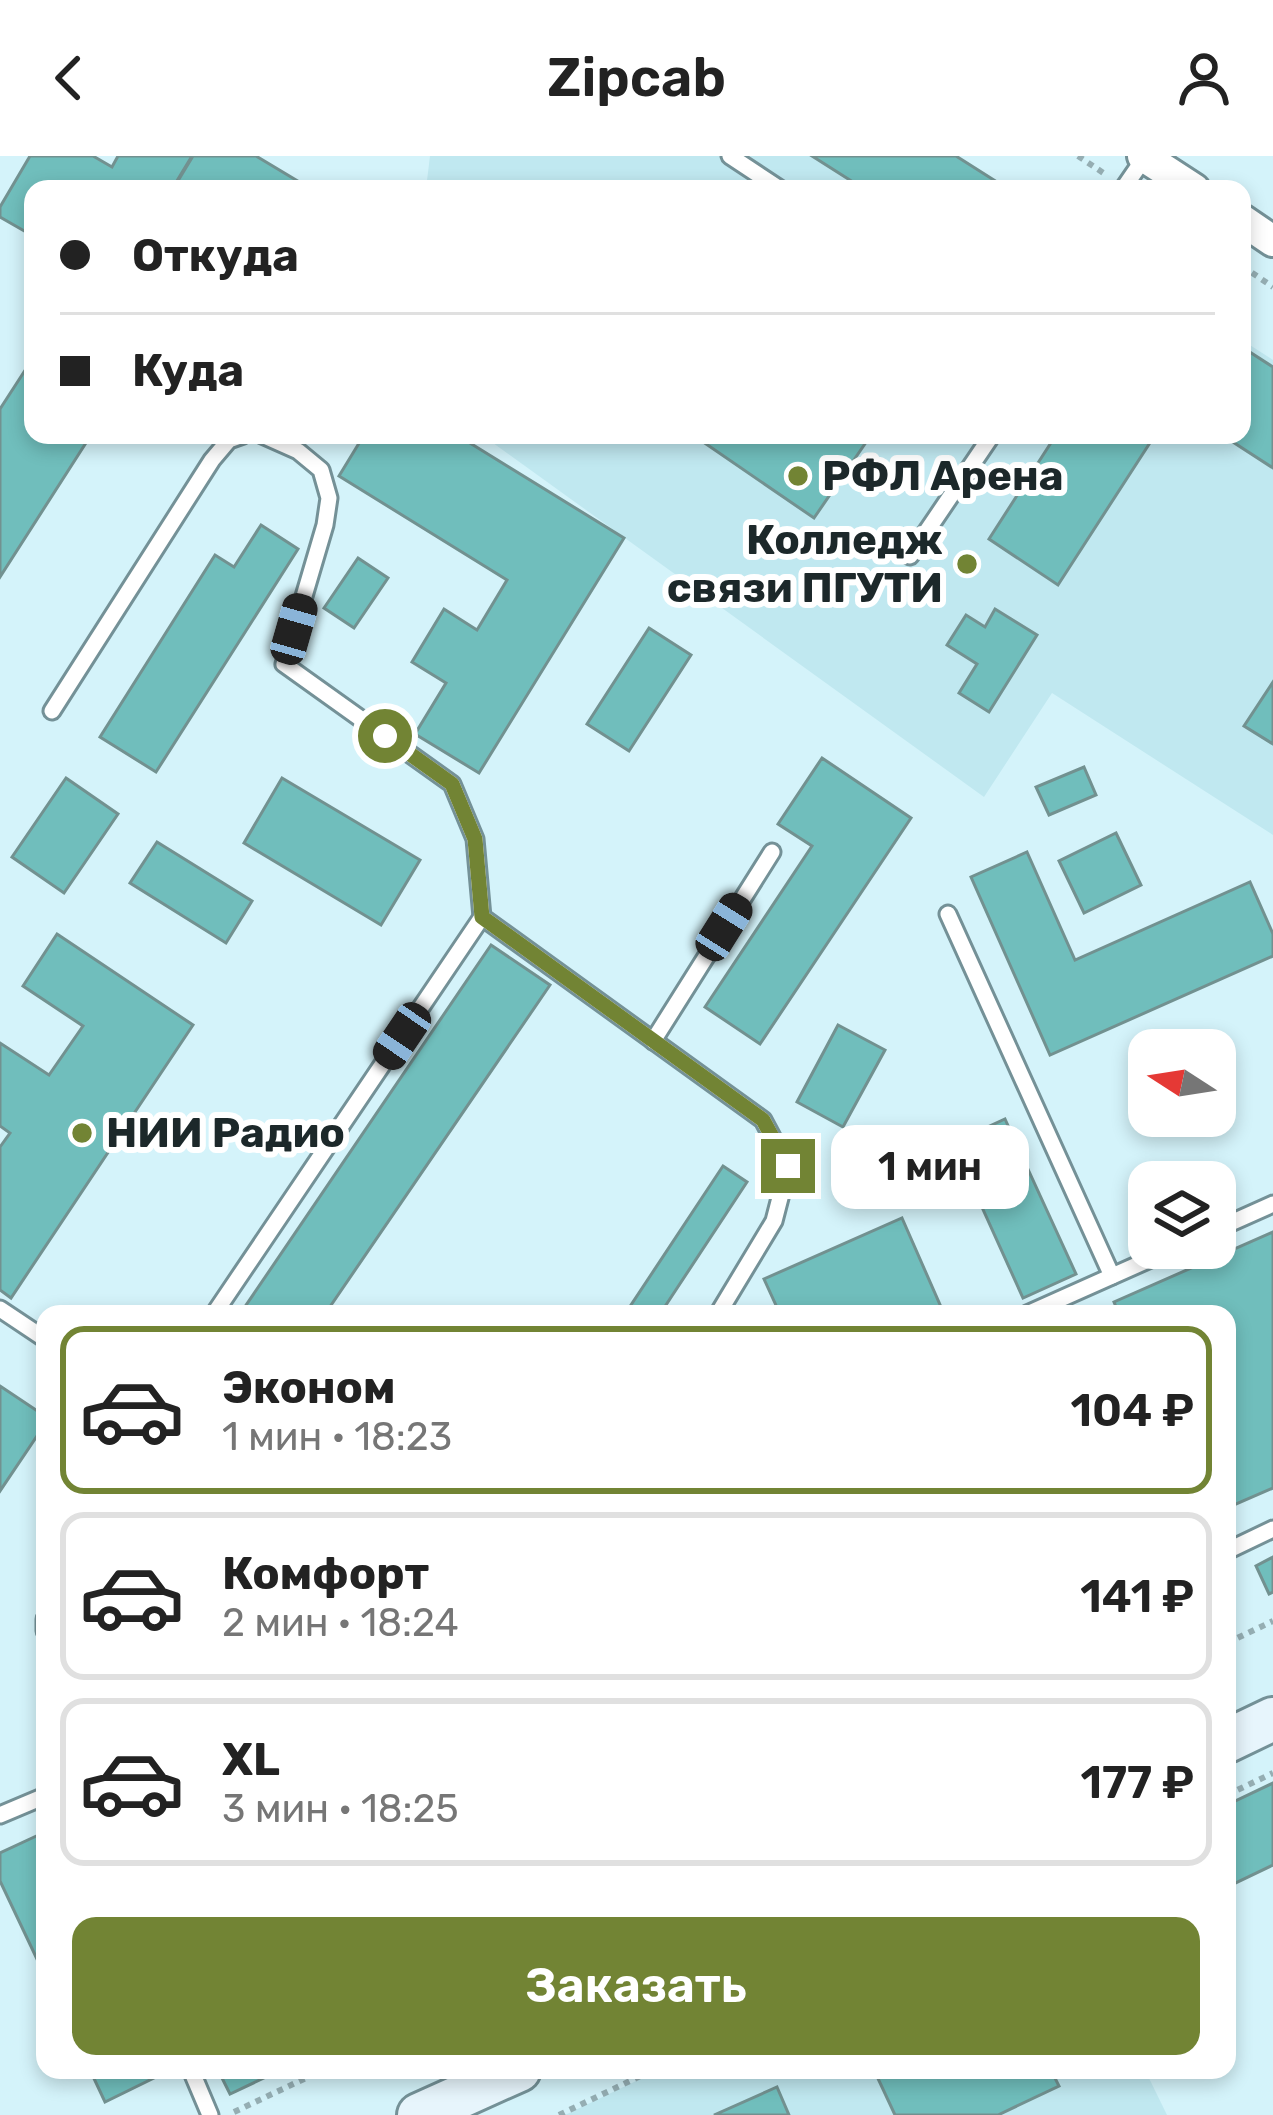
<!DOCTYPE html>
<html lang="ru">
<meta charset="utf-8">
<style>
:root{--surface:#fff;--page:#f6f6f6;--text:#222;--muted:#767676;--line:#e0e0e0;--accent:#728434}
body{margin:0;font-family:Rubik,sans-serif;background:var(--page);color:var(--text);height:100vh;display:flex;flex-direction:column;font-size:45px;white-space:nowrap}
*{box-sizing:border-box;margin:0}
p{font-size:39px;color:var(--muted)}
.icon{flex:none;width:66px;height:66px;fill:none;stroke:currentColor;stroke-width:2;stroke-linecap:round;stroke-linejoin:round}
.map{position:relative;flex:1;overflow:hidden}
.drawer{position:absolute;left:36px;top:1149px;width:1200px;height:774px;display:flex;flex-direction:column;background:var(--surface);border-radius:24px;box-shadow:0 6px 18px #0003}
.drawer>*{flex:none}
.top-card{position:absolute;left:24px;top:24px;width:1227px;height:264px;border-radius:24px;box-shadow:0 6px 18px #0003;display:grid;align-content:center;height:264px;padding:0 36px;background:var(--surface)}
.needle{width:78px;rotate:282deg}
.controls{position:absolute;left:1128px;top:873px;display:grid;gap:24px}
.controls a{display:grid;place-items:center;width:108px;height:108px;border-radius:24px;background:var(--surface);box-shadow:0 6px 18px #0003;font-size:60px}
.end{position:absolute;width:54px;height:54px;margin:-27px;border:15px solid #728434;background:#fff;box-shadow:0 0 0 6px #fff}
.from{border-radius:50%}
.bubble{position:absolute;height:84px;border-radius:24px;background:var(--surface);box-shadow:0 6px 18px #0003;font-size:39px;font-weight:600;line-height:84px;text-align:center}
.car{position:absolute;width:36px;height:72px;margin:-36px -18px;border-radius:15px;box-shadow:0 0 9px 3px #0007;background:linear-gradient(#222 24%,#8ab4d8 0 40%,#222 0 76%,#8ab4d8 0 86%,#222 0)}
.top-card b{display:flex;align-items:center;gap:42px;height:114px;font-size:45px}
.top-card b+b{border-top:3px solid var(--line)}
.top-card i{width:30px;height:30px;background:var(--text)}
ul{padding:21px 0 0;list-style:none}
li{display:flex;align-items:center;gap:36px;height:168px;margin:0 24px 18px;padding:0 12px;border:6px solid var(--line);border-radius:24px}
li div{flex:1}
li b{display:block;font-size:45px}
li em{font-style:normal;font-weight:600}
li.current{border-color:var(--accent)}
li>.icon{width:108px;height:108px;stroke-width:1.5}
.button{display:flex;gap:24px;margin-top:auto;padding:24px 36px}
.button a{flex:1;height:138px;border-radius:24px;background:var(--accent);color:#fff;font-size:48px;font-weight:600;line-height:138px;text-align:center}
header{display:flex;justify-content:space-between;align-items:center;height:156px;padding:0 36px;background:var(--surface);font-size:54px;font-weight:600}
.map>svg:first-child{display:block}
.built{fill:#c0e8f0}
.building{fill:#70bebc;stroke:#729190;stroke-width:3}
.lines{fill:none;stroke-linecap:round;stroke-linejoin:round}
.lane-casing{stroke:#749197;stroke-width:21}
.street-casing{stroke:#749197;stroke-width:36}
.secondary-casing{stroke:#749197;stroke-width:48}
.path{stroke:#95aeb3;stroke-width:6;stroke-dasharray:6 6;stroke-linecap:butt}
.lane{stroke:#fff;stroke-width:15}
.street{stroke:#fff;stroke-width:30}
.secondary{stroke:#e7f5fc;stroke-width:42}
.route{stroke:#728434;stroke-width:15}
.poi-dot{fill:#728434;stroke:#fff;stroke-width:4.5}
.labels{text-anchor:middle;dominant-baseline:central;stroke-width:12;stroke-linejoin:round;paint-order:stroke}
.poi-label{font-size:42px;font-weight:bold;fill:#1c282a;stroke:#fff;text-anchor:start}
</style>
<header><svg class="icon" aria-label="back" viewBox="0 0 24 24"><path d="M15 5l-7 7 7 7"/></svg>Zipcab<svg class="icon" aria-label="person" viewBox="0 0 24 24"><circle cx="12" cy="8" r="4"/><path d="M4 21q1-7 8-7t8 7"/></svg></header>
<div class="map">
<svg width="1273" height="1959" viewBox="0 0 1273 1959">
<rect width="100%" height="100%" fill="#d4f3fa"/>
<g class="built">
<polygon points="430,0 956,0 1007,33 426,33"/>
<polygon points="1242,184 1273,204 1273,679 1052,537 984,641 482,279 1242,279"/>
<polygon points="659,1914 1145,1914 1167,1959 565,1959"/>
</g>
<g class="building">
<polygon points="30,0 93,0 112,11 118,0 192,0 172,33 33,33 33,80 0,61 0,51"/>
<polygon points="193,0 256,0 311,33 173,33"/>
<polygon points="812,0 956,0 1008,33 864,33"/>
<polygon points="1242,191 1273,211 1273,312 1222,279 1242,279"/>
<polygon points="33,202 33,279 91,279 0,421 0,253"/>
<polygon points="364,279 457,279 624,382 479,617 415,578 446,527 412,506 444,453 477,474 507,424 339,320"/>
<polygon points="693,279 871,279 814,362"/>
<polygon points="1056,279 1155,279 1058,429 989,383"/>
<polygon points="261,369 298,393 156,616 100,581 215,399 234,411"/>
<polygon points="358,402 388,422 354,472 324,452"/>
<polygon points="995,453 1037,479 989,556 959,537 977,508 947,489 966,459 985,471"/>
<polygon points="649,472 691,499 629,595 587,568"/>
<polygon points="1273,526 1273,588 1244,570"/>
<polygon points="822,602 911,662 760,888 705,851 812,690 778,668"/>
<polygon points="1084,611 1096,639 1049,659 1036,631"/>
<polygon points="66,622 118,658 64,737 12,701"/>
<polygon points="282,622 420,704 381,769 244,687"/>
<polygon points="1116,677 1141,729 1084,757 1059,705"/>
<polygon points="157,686 252,745 226,787 130,727"/>
<polygon points="1027,696 1075,804 1250,726 1273,778 1273,800 1050,899 971,721"/>
<polygon points="57,778 193,869 11,1142 0,1134 0,991 10,977 0,970 0,887 49,919 83,870 23,830"/>
<polygon points="491,789 550,829 325,1158 240,1158"/>
<polygon points="838,869 885,894 843,971 797,946"/>
<polygon points="1005,963 1076,1118 1023,1142 953,987"/>
<polygon points="723,1010 747,1026 660,1158 625,1158"/>
<polygon points="902,1062 941,1151 924,1158 780,1158 764,1123"/>
<polygon points="1273,1076 1273,1332 1227,1352 1227,1158 1119,1158 1114,1146"/>
<polygon points="0,1230 45,1260 45,1268 0,1335"/>
<polygon points="1273,1401 1273,1436 1269,1438 1256,1410"/>
<polygon points="1273,1627 1273,1709 1227,1731 1227,1649"/>
<polygon points="45,1676 45,1820 0,1725 0,1697"/>
<polygon points="90,1914 167,1914 168,1915 105,1946"/>
<polygon points="218,1914 281,1914 230,1938"/>
<polygon points="874,1914 1051,1914 1059,1930 998,1959 895,1959"/>
<polygon points="777,1931 789,1959 714,1959"/>
</g>
<g class="lines">
<defs>
<g id="lane">
<polyline points="730,0 780,33"/>
<polyline points="1123,33 1145,1"/>
<polyline points="262,279 298,295 321,314 329,342 325,369 284,508 452,628 475,683 482,761 763,964 788,1011 774,1065 718,1158"/>
<polyline points="910,400 992,279"/>
<polyline points="52,555 212,304 229,284 243,279"/>
<polyline points="948,758 1112,1120"/>
<polyline points="653,885 772,696"/>
<polyline points="1215,1074 1273,1048"/>
<polyline points="0,1153 45,1183"/>
<polyline points="214,1158 482,761"/>
<polyline points="1027,1158 1175,1092"/>
<polyline points="1227,1395 1273,1373"/>
<polyline points="45,1463 45,1475"/>
<polyline points="0,1659 45,1640"/>
<polyline points="191,1914 210,1959"/>
</g>
<g id="street">
<polyline points="1143,0 1194,33"/>
<polyline points="1242,64 1273,85"/>
</g>
<g id="secondary">
<polyline points="1227,1585 1273,1563"/>
<polyline points="419,1959 519,1914"/>
</g>
</defs>
<use href="#lane" class="lane-casing"/>
<use href="#street" class="street-casing"/>
<use href="#secondary" class="secondary-casing"/>
<g class="path">
<polyline points="1078,0 1105,18"/>
<polyline points="1242,110 1273,131"/>
<polyline points="1227,1487 1273,1465"/>
<polyline points="1227,1639 1273,1617"/>
<polyline points="234,1956 323,1914"/>
<polyline points="559,1959 653,1914"/>
</g>
<use href="#lane" class="lane"/>
<use href="#street" class="street"/>
<use href="#secondary" class="secondary"/>
</g>
<g class="lines">
<polyline class="route" points="385,580 452,628 475,683 482,761 763,964 788,1010"/>
</g>
<g class="poi-dot">
<circle cx="798" cy="320" r="12"/>
<circle cx="967" cy="408" r="12"/>
<circle cx="82" cy="977" r="12"/>
</g>
<g class="labels">
<g class="poi-label">
<text x="822" y="320">РФЛ Арена</text>
<text x="943" y="384" text-anchor="end">Колледж<tspan x="943" dy="48">связи ПГУТИ</tspan></text>
<text x="106" y="977">НИИ Радио</text>
</g>
</g>
</svg>
<div class="controls">
<a><svg class="needle" viewBox="-14 -14 28 28"><path d="M0-13l5 13h-10z" fill="#e53935"/><path d="M0 13l5-13h-10z" fill="#767676"/></svg></a>
<a><svg class="icon" aria-label="layers" viewBox="0 0 24 24"><path d="M12 4l9 5-9 5-9-5zM3 14l9 5 9-5"/></svg></a>
</div>
<i class="end from" style="left:385px;top:580px"></i>
<i class="end" style="left:788px;top:1010px"></i>
<div class="bubble" style="left:831px;top:969px;width:198px">1 мин</div>
<i class="car" style="left:294px;top:473px;rotate:16deg"></i>
<i class="car" style="left:724px;top:771px;rotate:32deg"></i>
<i class="car" style="left:402px;top:880px;rotate:214deg"></i>
<div class="top-card">
<b><i class="from"></i>Откуда</b>
<b><i></i>Куда</b>
</div>
<section class="drawer">
<ul>
<li class="current"><svg class="icon" aria-label="car" viewBox="0 0 24 24"><path d="M5 17H2v-5l4-1 3-4h7l3 4 3 1v5h-3M9 17h6M6 11h13"/><circle cx="7" cy="17" r="2"/><circle cx="17" cy="17" r="2"/></svg><div><b>Эконом</b><p>1 мин · 18:23</p></div><em>104 ₽</em></li>
<li><svg class="icon" aria-label="car" viewBox="0 0 24 24"><path d="M5 17H2v-5l4-1 3-4h7l3 4 3 1v5h-3M9 17h6M6 11h13"/><circle cx="7" cy="17" r="2"/><circle cx="17" cy="17" r="2"/></svg><div><b>Комфорт</b><p>2 мин · 18:24</p></div><em>141 ₽</em></li>
<li><svg class="icon" aria-label="car" viewBox="0 0 24 24"><path d="M5 17H2v-5l4-1 3-4h7l3 4 3 1v5h-3M9 17h6M6 11h13"/><circle cx="7" cy="17" r="2"/><circle cx="17" cy="17" r="2"/></svg><div><b>XL</b><p>3 мин · 18:25</p></div><em>177 ₽</em></li>
</ul>
<div class="button"><a>Заказать</a></div>
</section>
</div>
